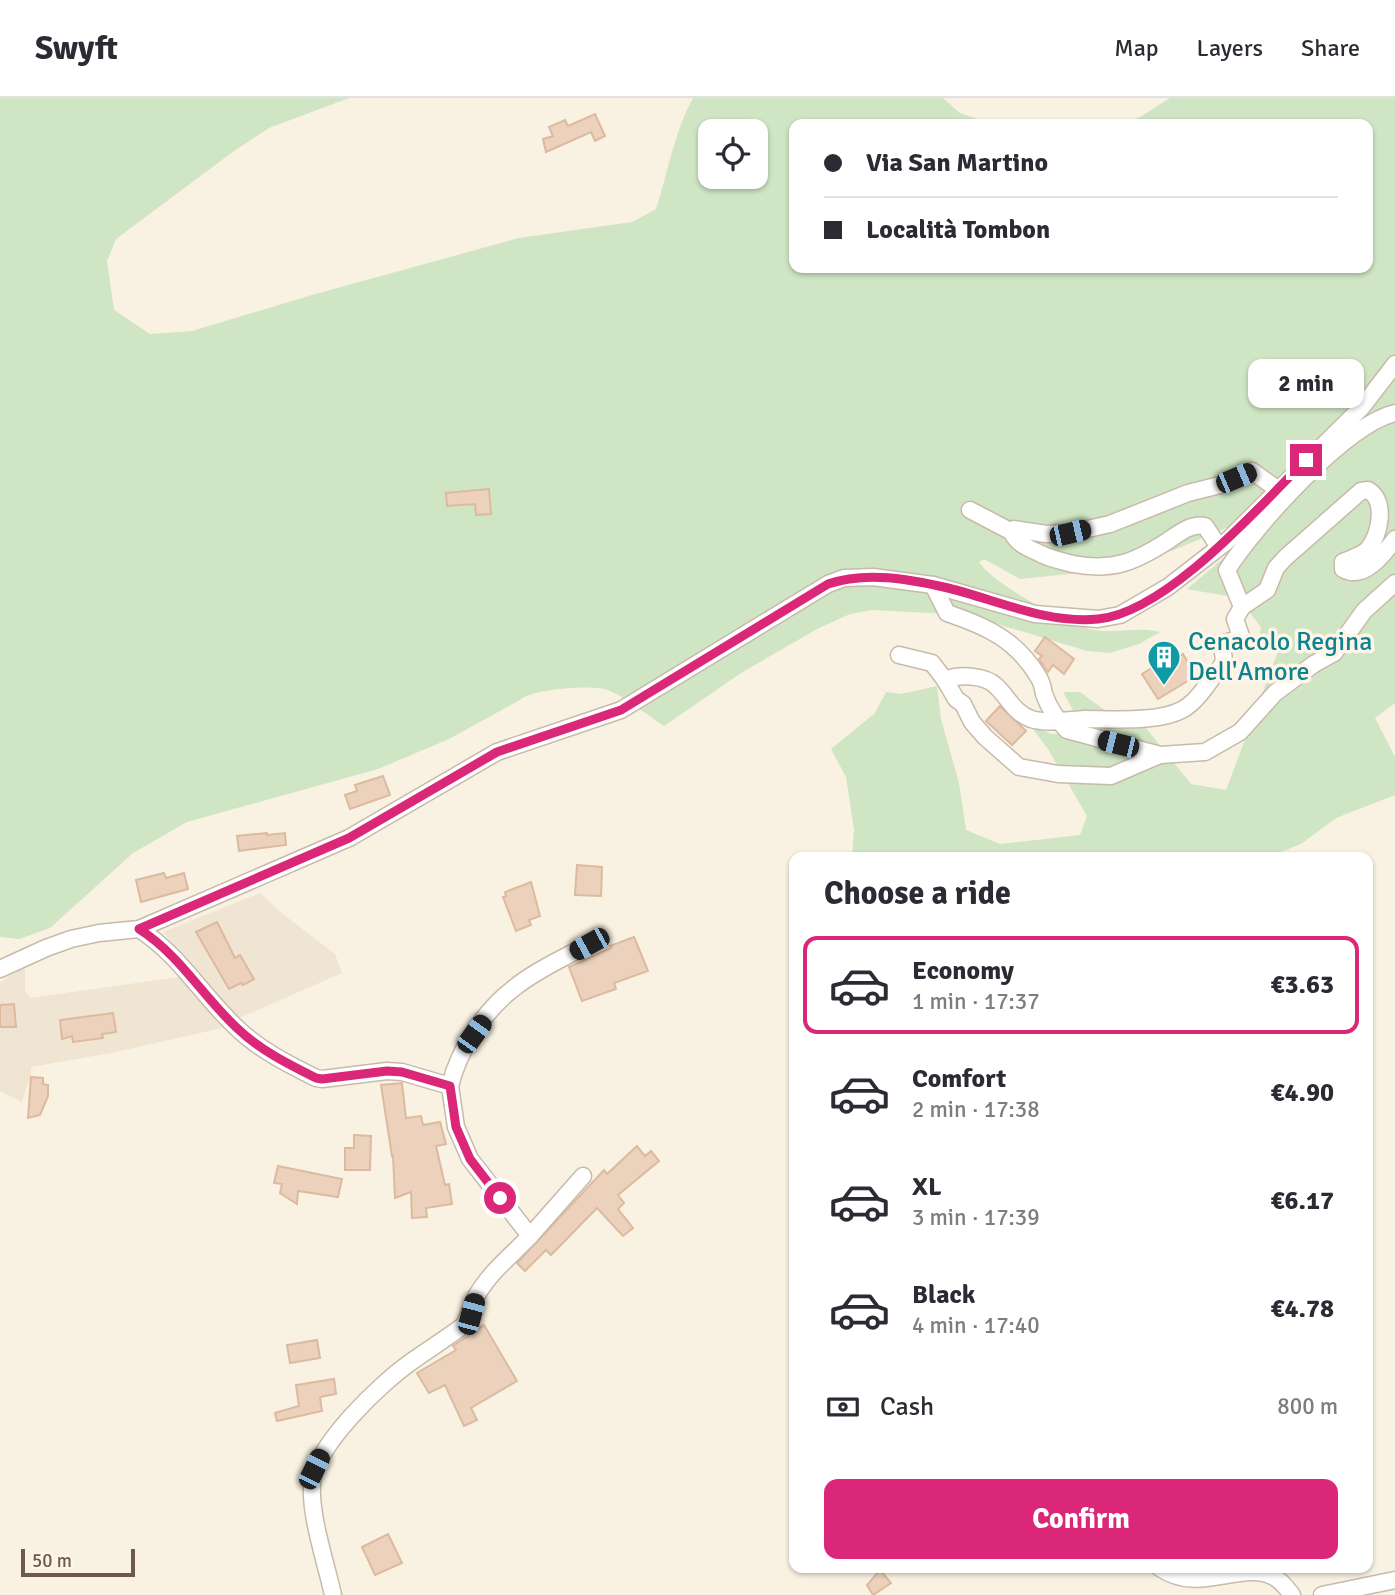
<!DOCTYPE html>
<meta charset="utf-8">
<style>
:root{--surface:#fff;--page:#f7f7f7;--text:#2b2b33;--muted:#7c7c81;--line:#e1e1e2;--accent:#db2777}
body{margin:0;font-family:Signika,sans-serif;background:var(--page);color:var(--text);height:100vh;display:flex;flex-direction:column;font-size:26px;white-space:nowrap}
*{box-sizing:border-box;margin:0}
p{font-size:23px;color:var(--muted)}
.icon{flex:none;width:38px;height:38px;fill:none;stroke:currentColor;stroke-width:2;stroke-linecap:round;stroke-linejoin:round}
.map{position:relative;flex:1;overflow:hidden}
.side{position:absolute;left:789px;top:754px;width:584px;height:721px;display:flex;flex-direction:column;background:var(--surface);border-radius:14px;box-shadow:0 2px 5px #0004}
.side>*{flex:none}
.banner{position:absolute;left:789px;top:21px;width:584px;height:154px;border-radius:14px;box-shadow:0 2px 5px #0004;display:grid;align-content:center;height:154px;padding:0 35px;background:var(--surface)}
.buttons{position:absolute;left:698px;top:21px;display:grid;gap:14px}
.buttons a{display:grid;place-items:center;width:70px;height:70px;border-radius:14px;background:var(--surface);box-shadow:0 2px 5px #0004;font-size:35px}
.scale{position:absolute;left:21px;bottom:18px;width:114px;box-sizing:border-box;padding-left:7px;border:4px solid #6e5a4c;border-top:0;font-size:19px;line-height:24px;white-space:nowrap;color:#6e5a4c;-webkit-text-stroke:5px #fdf6e8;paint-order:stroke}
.end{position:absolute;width:32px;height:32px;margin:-16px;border:9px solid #db2777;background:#fff;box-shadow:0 0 0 4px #fff}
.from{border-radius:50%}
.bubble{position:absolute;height:49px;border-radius:14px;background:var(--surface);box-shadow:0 2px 5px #0004;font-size:23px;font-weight:800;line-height:49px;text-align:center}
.car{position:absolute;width:21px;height:42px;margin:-21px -10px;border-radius:9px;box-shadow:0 0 5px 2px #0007;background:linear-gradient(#222 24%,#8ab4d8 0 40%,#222 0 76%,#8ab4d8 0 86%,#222 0)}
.banner b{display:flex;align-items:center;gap:24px;height:66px;font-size:26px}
.banner b+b{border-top:2px solid var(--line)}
.banner i{width:18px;height:18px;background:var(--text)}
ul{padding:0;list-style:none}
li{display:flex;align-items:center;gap:21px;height:98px;margin:0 14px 10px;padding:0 21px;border:4px solid transparent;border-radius:14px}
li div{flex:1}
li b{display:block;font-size:26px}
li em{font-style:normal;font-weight:800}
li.on{border-color:var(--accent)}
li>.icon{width:63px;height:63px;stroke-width:1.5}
h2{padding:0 35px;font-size:32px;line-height:84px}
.pay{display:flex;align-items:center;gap:18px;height:77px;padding:0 35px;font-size:26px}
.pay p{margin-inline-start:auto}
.primary-button{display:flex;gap:14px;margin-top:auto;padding:14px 35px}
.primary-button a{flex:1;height:80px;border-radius:14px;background:var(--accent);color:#fff;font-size:28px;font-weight:800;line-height:80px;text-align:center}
header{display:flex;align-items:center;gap:42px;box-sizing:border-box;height:98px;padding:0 35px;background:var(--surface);border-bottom:2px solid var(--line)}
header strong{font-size:33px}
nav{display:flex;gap:38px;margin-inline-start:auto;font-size:24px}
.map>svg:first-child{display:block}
.residential{fill:#f0e4d2}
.green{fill:#cfe5c3;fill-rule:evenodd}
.building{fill:#ecd2bd;stroke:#dcba9f;stroke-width:2}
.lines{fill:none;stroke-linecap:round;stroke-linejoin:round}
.minor-casing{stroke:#c8baab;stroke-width:19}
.minor{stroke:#fff;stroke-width:16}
.route{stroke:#db2777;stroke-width:9}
.labels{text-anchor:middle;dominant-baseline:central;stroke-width:7;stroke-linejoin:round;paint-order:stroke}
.culture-label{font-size:26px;fill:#0d838f;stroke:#fdf6e8;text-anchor:start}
</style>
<header>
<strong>Swyft</strong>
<nav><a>Map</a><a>Layers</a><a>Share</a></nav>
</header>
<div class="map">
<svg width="1395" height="1497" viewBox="0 0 1395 1497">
<rect width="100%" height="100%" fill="#f9f2e2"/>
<g class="residential">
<polygon points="260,795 284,817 335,856 342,875 237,921 163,834"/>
<polygon points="25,868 25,892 30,900 179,879 222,930 111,955 31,969 31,980 27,987 22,1004 0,993 0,885"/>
</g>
<path class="green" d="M0,0H349L269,30L234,53L116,141L107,163L114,212L150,236L192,233L312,197L519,140L632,124L656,111C668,74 674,35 693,0H943L960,15L991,26H794V170H1368V26H1123L1140,19L1170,0H1395V605L1375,620L1395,659V697L1336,720L1301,746L1268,759H852L854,732L846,679L831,651L875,615L886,594L901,596L937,588L941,621L959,685L966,732L1000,746L1080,737L1087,718L1048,651L1030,627L1052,636L1077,635L1079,623L1063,594H1080L1118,622L1145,629L1191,686L1226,692L1277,556L1259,539L1261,529L1238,500L1187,491L1264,426L1266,413L1174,452L1089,474L1020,481L984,461L979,464C992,485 1070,529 1095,532C1116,536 1139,528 1160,534L1139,546L1110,555L1087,553L968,517L872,512L850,516L817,531L741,575L664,628C650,619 619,594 604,591C588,587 532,591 520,602L449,641L378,671L187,724L133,755L50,830L19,841L0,839ZM710,33H756V79H710Z"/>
<g class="building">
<polygon points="595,16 605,38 595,43 591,34 546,54 543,41 553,38 549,29 565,22 568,28"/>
<polygon points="489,391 491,416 476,417 475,406 447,408 446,395"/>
<polygon points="1045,539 1074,561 1064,576 1053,567 1048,574 1039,561 1042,558 1035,553"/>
<polygon points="1183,556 1196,578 1158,601 1142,576 1165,562 1167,566"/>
<polygon points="1000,608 1026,633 1012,647 986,623"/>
<polygon points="383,678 390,697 350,711 345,697 357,693 355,687"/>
<polygon points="267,735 267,737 285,735 286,747 239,753 237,738"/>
<polygon points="577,767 602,769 601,798 575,797"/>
<polygon points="164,775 166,780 184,775 188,791 141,804 136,782"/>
<polygon points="531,784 540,818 529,822 531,827 516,833 503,799 506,798 505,794"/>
<polygon points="217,824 235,860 240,857 254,881 243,887 241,885 229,891 196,834"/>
<polygon points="634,839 648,873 614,885 616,891 582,903 569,869 611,850 610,848"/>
<polygon points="14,906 16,929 0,929 0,907"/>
<polygon points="113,915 116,934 102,936 103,940 73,944 72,938 62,941 60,922"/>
<polygon points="31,979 43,980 43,986 48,987 48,998 40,1017 28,1020"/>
<polygon points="402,985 406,1020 421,1018 423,1027 440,1024 446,1046 436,1048 445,1087 449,1086 452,1106 426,1110 427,1119 412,1120 411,1094 395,1100 393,1058 392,1058 381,987"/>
<polygon points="354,1037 371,1038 370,1072 345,1072 345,1050 354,1050"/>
<polygon points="637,1048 645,1058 651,1053 659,1063 618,1097 624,1105 618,1111 633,1130 623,1138 597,1110 551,1157 546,1152 525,1173 517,1165 604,1072 607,1076"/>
<polygon points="278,1068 342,1081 338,1099 298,1093 297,1106 280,1095 282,1086 274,1085"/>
<polygon points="484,1227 517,1283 471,1310 477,1322 464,1328 445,1287 429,1295 417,1275 456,1252 453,1248"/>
<polygon points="317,1242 320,1260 290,1265 287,1247"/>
<polygon points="334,1281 336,1296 320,1299 322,1313 277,1323 275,1315 299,1308 296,1287"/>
<polygon points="388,1436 402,1465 375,1477 362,1449"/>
<polygon points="880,1472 891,1485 873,1497 867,1487"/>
</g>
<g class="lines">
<defs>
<g id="minor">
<polyline points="970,412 1012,434"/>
<path d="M1219,449L1205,428C1190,425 1177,437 1166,444C1133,465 1112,473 1073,466C1062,463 1051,461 1041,456C1031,451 1016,446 1012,434L1014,431L1046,436L1070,435L1110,426L1188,395L1220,387L1252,373L1277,391"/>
<path d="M933,487L947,515C986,528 1017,542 1039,580C1042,585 1043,590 1044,596C1049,610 1057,622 1067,632L1160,657L1205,654L1240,634L1275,595L1314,566L1334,555L1364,513L1395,485"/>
<path d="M1242,509L1227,472C1255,428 1345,327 1395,315"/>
<polyline points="899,557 932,565 945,582"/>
<path d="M1160,657L1111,678L1058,676L1019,669L985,639L972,624L963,606L956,601L945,582C959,576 985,577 996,588C1008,599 1014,615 1031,621C1047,626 1068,622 1084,621C1112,621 1162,625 1185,610C1195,604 1203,593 1210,583C1223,564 1227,569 1221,546L1235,542L1241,538L1235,521L1242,509L1267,492L1276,470L1285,460L1361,393L1368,392C1387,402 1380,438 1368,451C1362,458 1351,460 1343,464V471C1364,483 1384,456 1395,441"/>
<path d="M139,831C180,857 203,899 238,931C260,952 288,966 316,980L322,981L387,973L402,974L450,988L456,1029L470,1061L530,1138C513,1156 490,1174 477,1197C471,1206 470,1217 464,1227C447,1240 429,1251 411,1264C381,1285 313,1349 312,1387C310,1418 326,1465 333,1497"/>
<polyline points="0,871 46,850 71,841 99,835 139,831 349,740 497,654 621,612 828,486 844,480 873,479 933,487 1035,516 1098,521 1120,517 1168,489 1226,444 1362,309 1395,266"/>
<path d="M450,988C459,951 484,913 514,890C536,872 564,860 589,846"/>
<polyline points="530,1138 583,1078"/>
<path d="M1160,1470C1200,1497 1240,1463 1272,1478C1281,1482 1287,1490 1292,1497"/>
<polyline points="1322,1497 1395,1482"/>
</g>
</defs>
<use href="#minor" class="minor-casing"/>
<use href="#minor" class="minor"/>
</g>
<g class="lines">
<path class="route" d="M500,1100L470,1061L456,1029L450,988L402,974L387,973L322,981L316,980C288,966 260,952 238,931C203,899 180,857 139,831L349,740L497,654L621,612L828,486C866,473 909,481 948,490C997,502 1046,526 1098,521C1166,515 1259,409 1306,362"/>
</g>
<defs>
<symbol id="building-pin" viewBox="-11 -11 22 30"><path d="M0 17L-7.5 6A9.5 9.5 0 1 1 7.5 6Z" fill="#0f9aa8" stroke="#fdf6e8"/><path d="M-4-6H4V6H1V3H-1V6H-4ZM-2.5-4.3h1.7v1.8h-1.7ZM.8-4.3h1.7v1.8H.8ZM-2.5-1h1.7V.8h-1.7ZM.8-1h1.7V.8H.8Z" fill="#fff"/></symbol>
</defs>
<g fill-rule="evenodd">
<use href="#building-pin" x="1145" y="540" width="38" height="52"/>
</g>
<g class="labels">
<g class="culture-label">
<text x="1188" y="544">Cenacolo Regina<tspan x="1188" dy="30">Dell'Amore</tspan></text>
</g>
</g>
</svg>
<div class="buttons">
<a><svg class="icon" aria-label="locate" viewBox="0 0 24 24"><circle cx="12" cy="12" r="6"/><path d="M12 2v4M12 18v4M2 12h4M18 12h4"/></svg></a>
</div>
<div class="scale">50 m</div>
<i class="end from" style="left:500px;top:1100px"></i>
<i class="end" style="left:1306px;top:362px"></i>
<div class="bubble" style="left:1248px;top:261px;width:116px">2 min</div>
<i class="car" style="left:1236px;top:380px;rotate:67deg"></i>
<i class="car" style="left:1070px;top:435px;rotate:77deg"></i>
<i class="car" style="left:1118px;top:646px;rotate:284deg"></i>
<i class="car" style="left:589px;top:846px;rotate:241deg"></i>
<i class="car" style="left:474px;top:936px;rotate:36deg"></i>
<i class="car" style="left:471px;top:1216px;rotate:15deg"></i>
<i class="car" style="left:314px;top:1371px;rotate:26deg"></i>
<div class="banner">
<b><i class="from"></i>Via San Martino</b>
<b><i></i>Località Tombon</b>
</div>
<section class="side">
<h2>Choose a ride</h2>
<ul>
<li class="on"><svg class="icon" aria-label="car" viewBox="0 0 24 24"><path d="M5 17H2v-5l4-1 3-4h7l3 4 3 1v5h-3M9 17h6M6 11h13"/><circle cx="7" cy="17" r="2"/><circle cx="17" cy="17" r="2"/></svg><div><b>Economy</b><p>1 min · 17:37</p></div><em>€3.63</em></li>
<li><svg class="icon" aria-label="car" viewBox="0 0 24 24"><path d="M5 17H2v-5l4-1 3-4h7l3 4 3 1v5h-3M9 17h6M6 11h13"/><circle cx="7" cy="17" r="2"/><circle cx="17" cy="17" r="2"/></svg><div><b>Comfort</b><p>2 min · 17:38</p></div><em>€4.90</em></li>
<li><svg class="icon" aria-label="car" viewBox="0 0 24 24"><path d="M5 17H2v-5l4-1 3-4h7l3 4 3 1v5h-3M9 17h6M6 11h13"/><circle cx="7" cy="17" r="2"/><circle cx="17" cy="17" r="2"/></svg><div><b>XL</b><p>3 min · 17:39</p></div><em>€6.17</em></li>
<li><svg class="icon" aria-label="car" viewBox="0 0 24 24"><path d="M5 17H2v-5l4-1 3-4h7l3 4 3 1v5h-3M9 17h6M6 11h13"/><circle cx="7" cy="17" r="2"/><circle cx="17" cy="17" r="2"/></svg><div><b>Black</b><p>4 min · 17:40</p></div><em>€4.78</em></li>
</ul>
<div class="pay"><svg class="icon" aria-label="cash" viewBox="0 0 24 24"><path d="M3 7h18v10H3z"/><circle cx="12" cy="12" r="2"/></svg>Cash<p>800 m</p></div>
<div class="primary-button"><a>Confirm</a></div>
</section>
</div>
